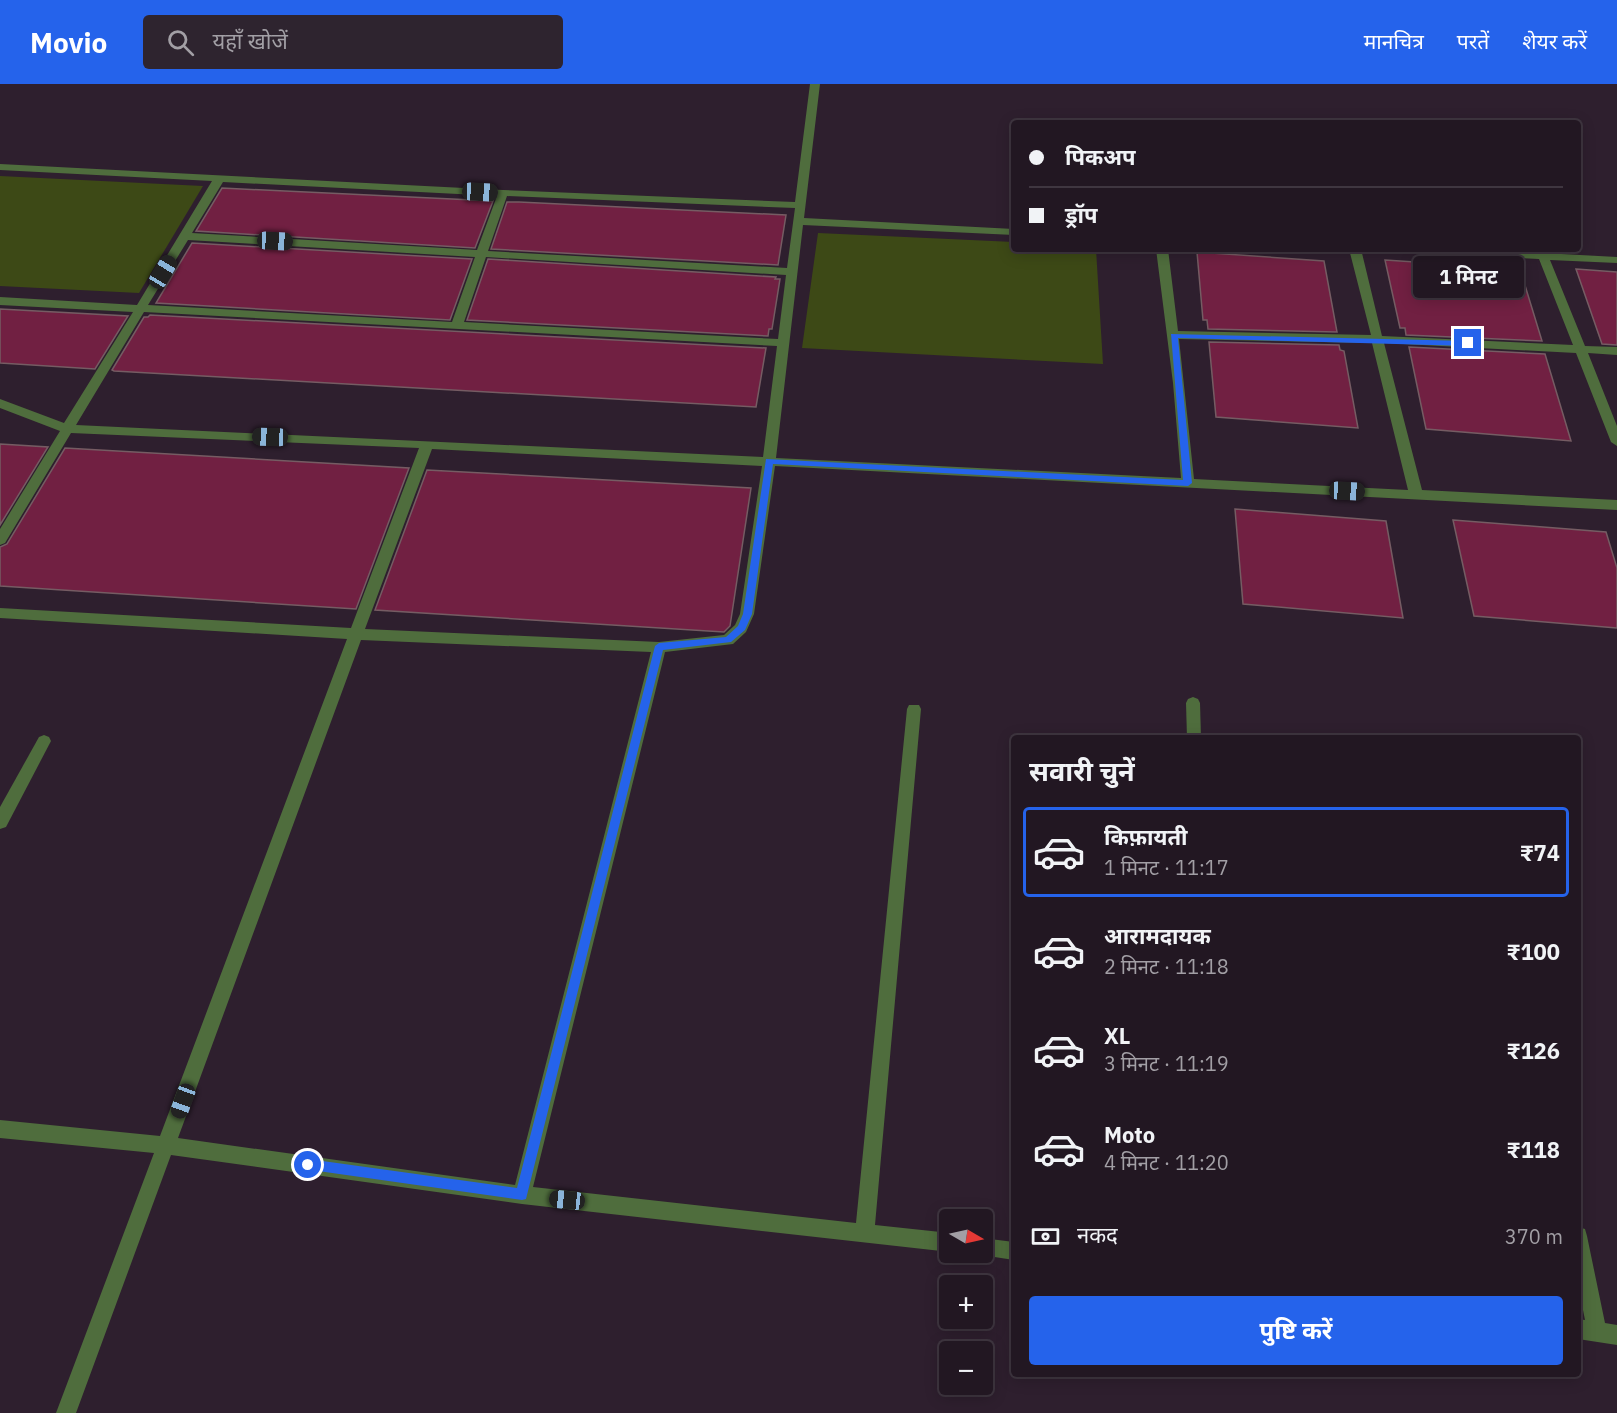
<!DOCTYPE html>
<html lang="hi">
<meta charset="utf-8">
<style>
:root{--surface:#221722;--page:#2e242f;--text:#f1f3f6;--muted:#a29fa5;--line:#3f3640;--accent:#2563eb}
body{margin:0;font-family:"IBM Plex Sans","Noto Sans Devanagari",sans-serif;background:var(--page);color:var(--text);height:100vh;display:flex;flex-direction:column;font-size:22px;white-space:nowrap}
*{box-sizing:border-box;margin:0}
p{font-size:20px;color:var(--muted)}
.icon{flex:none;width:33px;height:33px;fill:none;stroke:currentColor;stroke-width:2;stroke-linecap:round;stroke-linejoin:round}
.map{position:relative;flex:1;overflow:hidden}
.drawer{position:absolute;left:1011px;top:651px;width:570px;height:642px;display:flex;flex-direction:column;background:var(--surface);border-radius:6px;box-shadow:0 3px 15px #0003,0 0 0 2px var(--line)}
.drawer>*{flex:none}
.banner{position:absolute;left:1011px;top:36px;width:570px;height:132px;border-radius:6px;box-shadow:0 3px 15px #0003,0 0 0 2px var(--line);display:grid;align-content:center;height:132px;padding:0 18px;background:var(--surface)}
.needle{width:39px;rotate:99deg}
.fabs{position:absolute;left:939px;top:1125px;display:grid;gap:12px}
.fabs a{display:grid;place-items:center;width:54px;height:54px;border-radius:6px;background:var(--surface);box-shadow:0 3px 15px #0003,0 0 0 2px var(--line);font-size:30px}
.end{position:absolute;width:27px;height:27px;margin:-14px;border:8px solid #2563eb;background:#fff;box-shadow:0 0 0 3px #fff}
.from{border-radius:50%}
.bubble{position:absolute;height:42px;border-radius:6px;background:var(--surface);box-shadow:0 3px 15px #0003,0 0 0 2px var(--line);font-size:20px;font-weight:700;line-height:42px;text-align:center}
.car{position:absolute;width:18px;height:36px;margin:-18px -9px;border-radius:8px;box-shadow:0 0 4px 2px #0007;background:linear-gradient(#222 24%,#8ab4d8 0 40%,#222 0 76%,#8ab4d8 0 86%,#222 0)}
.banner b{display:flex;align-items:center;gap:21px;height:57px;font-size:22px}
.banner b+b{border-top:2px solid var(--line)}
.banner i{width:15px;height:15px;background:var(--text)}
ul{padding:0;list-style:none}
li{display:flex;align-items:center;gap:18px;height:90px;margin:0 12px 9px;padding:0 6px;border:3px solid transparent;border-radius:6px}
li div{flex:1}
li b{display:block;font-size:22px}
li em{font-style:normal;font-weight:700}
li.selected{border-color:var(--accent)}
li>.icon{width:54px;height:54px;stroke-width:1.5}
h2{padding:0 18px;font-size:27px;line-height:72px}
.pay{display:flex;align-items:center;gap:15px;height:66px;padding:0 18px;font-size:22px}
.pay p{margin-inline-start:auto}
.button{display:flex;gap:12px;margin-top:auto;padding:12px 18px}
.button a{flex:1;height:69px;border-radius:6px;background:var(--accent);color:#fff;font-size:24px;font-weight:700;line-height:69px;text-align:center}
header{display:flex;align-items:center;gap:36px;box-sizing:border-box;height:84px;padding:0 30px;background:var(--accent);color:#fff}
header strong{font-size:28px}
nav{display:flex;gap:33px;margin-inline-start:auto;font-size:21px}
.search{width:420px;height:54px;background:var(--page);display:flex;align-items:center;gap:15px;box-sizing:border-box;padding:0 21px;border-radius:6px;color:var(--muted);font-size:22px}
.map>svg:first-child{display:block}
.green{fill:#3d4916}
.building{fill:#712042;stroke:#755c63;stroke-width:1.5}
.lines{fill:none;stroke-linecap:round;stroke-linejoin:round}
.minor{fill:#4f6d3d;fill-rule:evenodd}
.route{fill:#2563eb}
</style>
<header>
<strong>Movio</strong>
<div class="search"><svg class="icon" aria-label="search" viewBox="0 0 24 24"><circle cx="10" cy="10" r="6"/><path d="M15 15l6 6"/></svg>यहाँ खोजें</div>
<nav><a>मानचित्र</a><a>परतें</a><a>शेयर करें</a></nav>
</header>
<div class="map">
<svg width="1617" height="1329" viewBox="0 0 1617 1329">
<rect width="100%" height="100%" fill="#2e1f2e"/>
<g class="green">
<polygon points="0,92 203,102 139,209 0,202"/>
<polygon points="818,149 1014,158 1014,165 1096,165 1103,280 802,264"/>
</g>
<g class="building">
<polygon points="222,104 493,117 475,164 196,147"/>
<polygon points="507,118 519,118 786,131 778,181 491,165"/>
<polygon points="192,159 472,175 450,236 156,219"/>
<polygon points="1197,168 1324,177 1337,248 1208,245 1207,236 1203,236"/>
<polygon points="488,175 776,193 775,195 780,195 772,245 769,245 768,252 467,236"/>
<polygon points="1385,176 1520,185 1542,257 1406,251 1405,244 1400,244"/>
<polygon points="1576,185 1617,188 1617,261 1602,260"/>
<polygon points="0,225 128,232 95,285 0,279"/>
<polygon points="150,231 766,264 756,323 114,287 112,286 144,233 148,233"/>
<polygon points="1209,258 1339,261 1340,266 1344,267 1358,344 1216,333"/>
<polygon points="1409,263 1545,270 1571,357 1426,345"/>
<polygon points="0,360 48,363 0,441"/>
<polygon points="65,364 409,384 356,525 0,502 0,463 7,460"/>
<polygon points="427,386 751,404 730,542 724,548 375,526"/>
<polygon points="1235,425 1386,437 1403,534 1243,520"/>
<polygon points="1453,436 1606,448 1617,484 1617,544 1474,532"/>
</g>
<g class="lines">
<g class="minor">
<path d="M810,0H820L804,134L1014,145V151L803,141L776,374L1181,394L1173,299L1156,165H1168L1178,247L1371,251L1349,165H1361L1382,252L1573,261L1539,175L1405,168L1399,165H1469L1617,173V179L1550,176L1585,262L1617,263V271L1588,269L1617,342V362L1611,358L1576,269L1384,259L1422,406L1617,416V426L775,382L754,530L746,548L733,560L665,568L533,1103L856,1139L907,625L909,621H919L921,625L875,1141L950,1149V1168L522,1120L171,1071L76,1329H56L154,1069L0,1054V1036L160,1052L347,555L0,534V524L351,544L419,364L71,349L5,459L0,461V445L60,347L0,324V315L64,339L133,228L0,221V213L137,221L212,97L0,86V80L503,106L795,118ZM223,98L497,112L477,166L192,149ZM507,112L795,124L787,184L488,167ZM188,156L475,173L452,238L148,221ZM486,173L786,191L778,255L464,238ZM144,228L777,262L763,373L76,341ZM1179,255L1372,259L1408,406L1194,395ZM432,365L762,382L740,530L735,541L724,551L659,558L365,545ZM361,556L651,568L515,1101L178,1054Z"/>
<polygon points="1193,613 1198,615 1200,619 1201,654 1187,654 1186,619 1188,615"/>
<polygon points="44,651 49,653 51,657 6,743 0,745 0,723 39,653"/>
<polygon points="1578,1143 1585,1145 1587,1152 1605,1239 1617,1241 1617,1261 1578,1255 1578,1235 1585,1236 1578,1201"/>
<polygon points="982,1154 1014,1158 1014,1176 975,1170 982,1168"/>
</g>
</g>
<polygon class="route" points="1171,250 1468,257 1472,259 1468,262 1178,254 1192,399 1188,402 773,380 752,530 745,546 731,558 663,566 526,1115 522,1116 304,1085 302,1081 308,1075 517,1104 655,562 659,559 726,553 738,542 743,530 766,375 1183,396"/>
</svg>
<div class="fabs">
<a><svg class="needle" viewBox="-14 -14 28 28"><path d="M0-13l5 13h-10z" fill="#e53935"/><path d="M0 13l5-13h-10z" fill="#a29fa5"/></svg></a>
<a>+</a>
<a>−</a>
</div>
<i class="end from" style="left:308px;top:1081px"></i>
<i class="end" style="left:1468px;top:259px"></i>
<div class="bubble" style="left:1413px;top:172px;width:111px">1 मिनट</div>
<i class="car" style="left:480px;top:108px;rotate:93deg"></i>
<i class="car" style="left:275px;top:157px;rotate:93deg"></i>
<i class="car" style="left:163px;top:188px;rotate:31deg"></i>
<i class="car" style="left:270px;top:353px;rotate:272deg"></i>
<i class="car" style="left:1347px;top:407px;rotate:93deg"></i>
<i class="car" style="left:183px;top:1017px;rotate:200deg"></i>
<i class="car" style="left:567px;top:1116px;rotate:276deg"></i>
<div class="banner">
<b><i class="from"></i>पिकअप</b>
<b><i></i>ड्रॉप</b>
</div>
<section class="drawer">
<h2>सवारी चुनें</h2>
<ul>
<li class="selected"><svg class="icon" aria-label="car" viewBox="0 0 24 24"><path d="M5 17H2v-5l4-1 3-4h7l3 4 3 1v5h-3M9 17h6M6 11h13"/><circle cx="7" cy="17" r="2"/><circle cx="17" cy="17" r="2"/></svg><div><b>किफ़ायती</b><p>1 मिनट · 11:17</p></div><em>₹74</em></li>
<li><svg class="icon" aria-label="car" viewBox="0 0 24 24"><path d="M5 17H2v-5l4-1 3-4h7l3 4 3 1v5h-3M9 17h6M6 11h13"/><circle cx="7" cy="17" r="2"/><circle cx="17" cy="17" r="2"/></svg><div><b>आरामदायक</b><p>2 मिनट · 11:18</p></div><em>₹100</em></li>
<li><svg class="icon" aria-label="car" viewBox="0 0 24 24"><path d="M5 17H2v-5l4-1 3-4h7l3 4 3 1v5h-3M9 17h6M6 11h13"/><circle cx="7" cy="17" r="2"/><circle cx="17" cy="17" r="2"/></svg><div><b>XL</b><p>3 मिनट · 11:19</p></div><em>₹126</em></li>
<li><svg class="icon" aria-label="car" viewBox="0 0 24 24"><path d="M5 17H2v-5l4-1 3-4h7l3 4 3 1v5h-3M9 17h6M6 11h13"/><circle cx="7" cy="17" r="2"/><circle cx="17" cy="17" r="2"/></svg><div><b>Moto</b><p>4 मिनट · 11:20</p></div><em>₹118</em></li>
</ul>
<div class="pay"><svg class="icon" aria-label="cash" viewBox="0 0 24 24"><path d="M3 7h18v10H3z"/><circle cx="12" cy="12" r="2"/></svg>नकद<p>370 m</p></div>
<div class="button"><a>पुष्टि करें</a></div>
</section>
</div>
